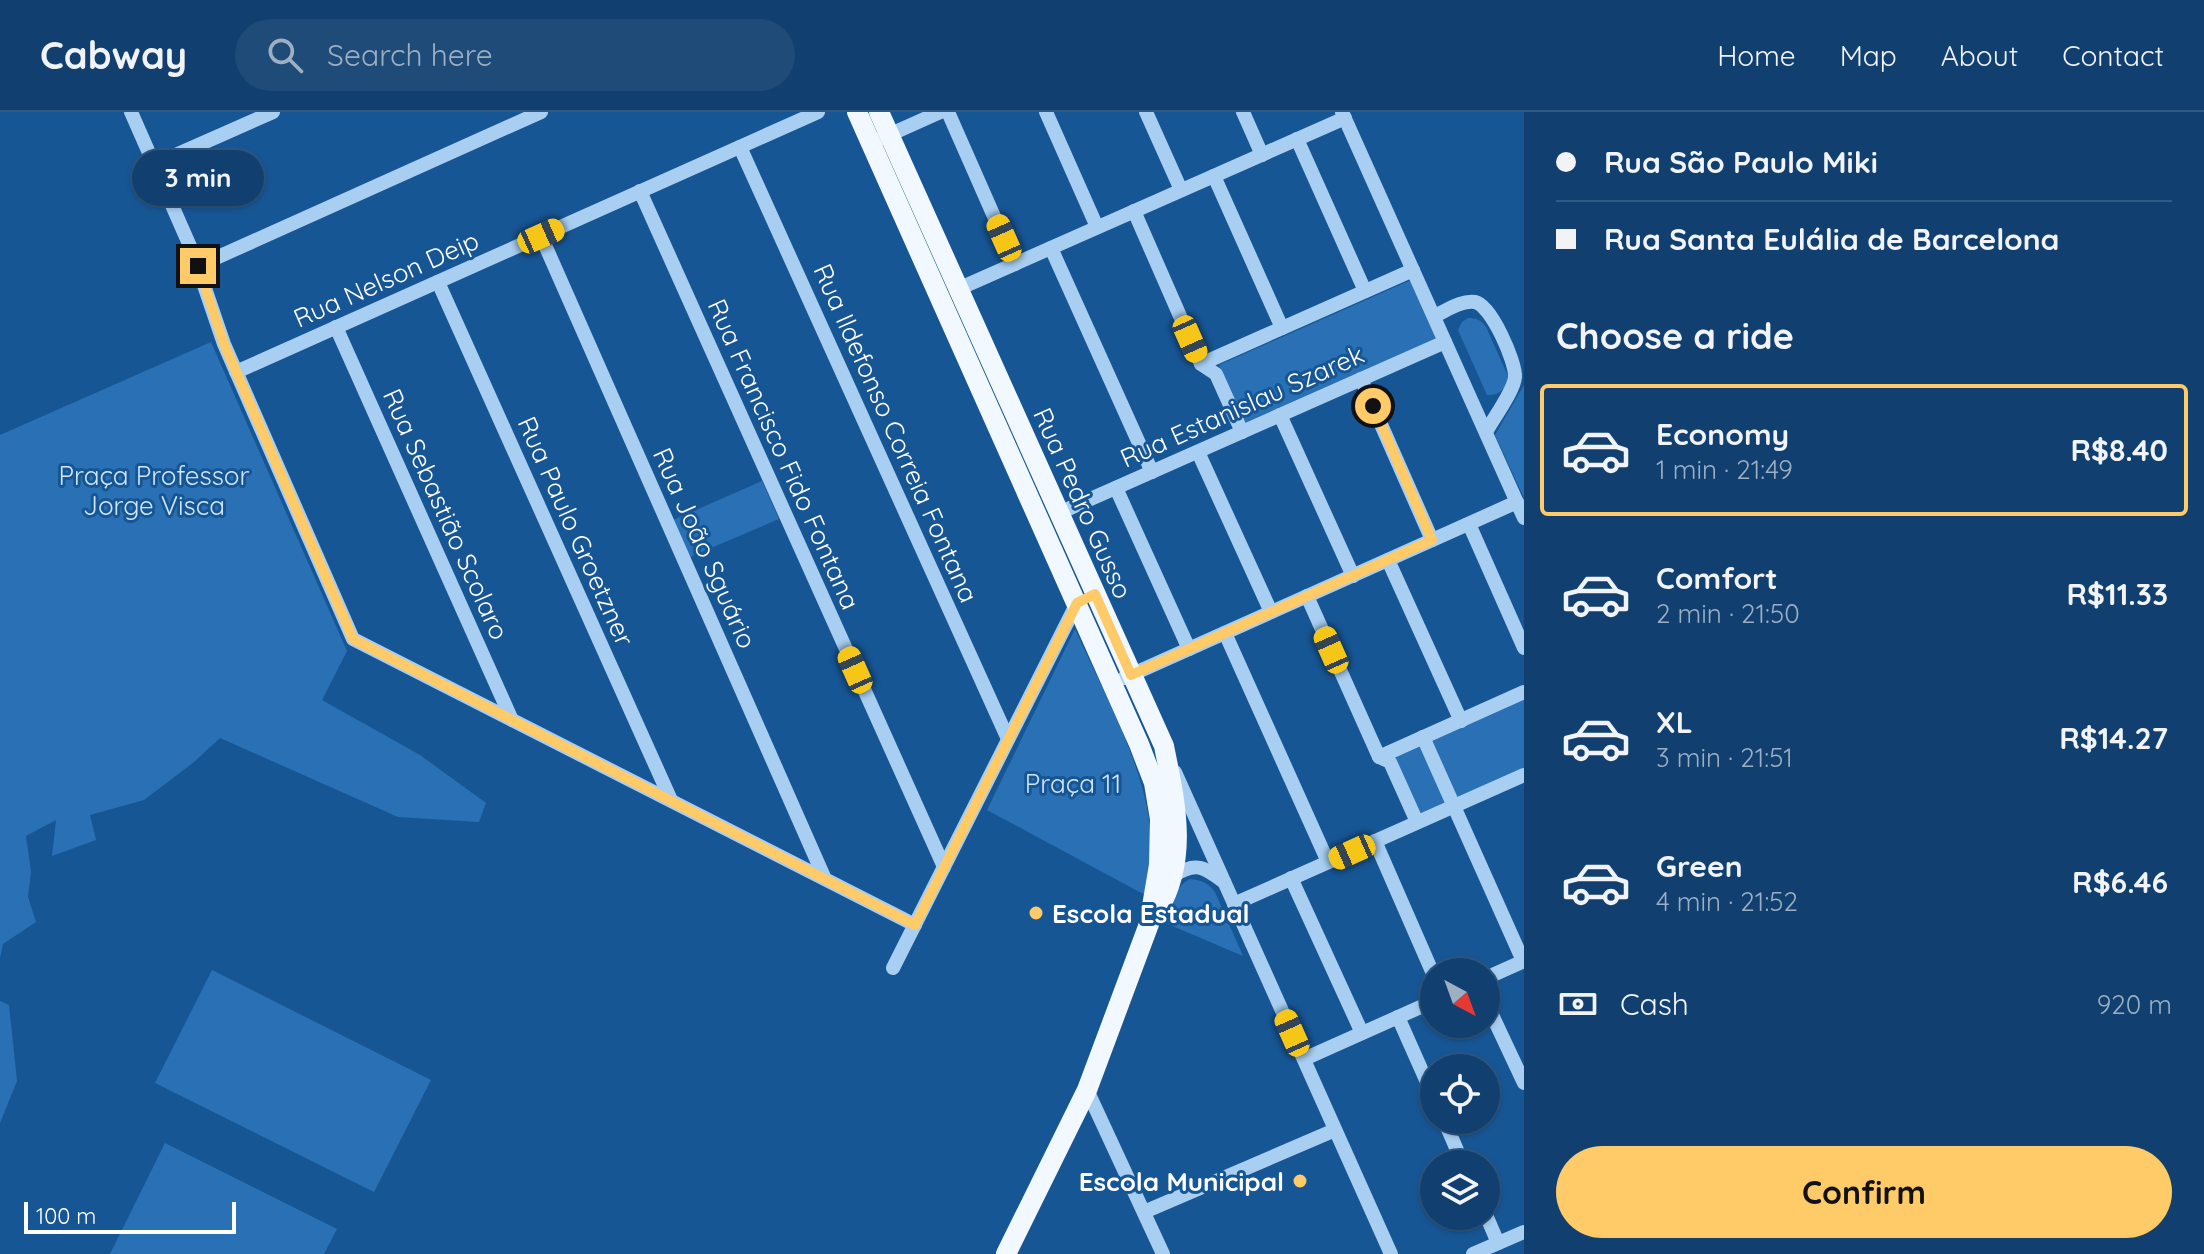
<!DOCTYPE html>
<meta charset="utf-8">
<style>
:root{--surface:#114070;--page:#1e4b78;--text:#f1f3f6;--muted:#9cafc3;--line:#305983;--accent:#ffca68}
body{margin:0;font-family:Quicksand,sans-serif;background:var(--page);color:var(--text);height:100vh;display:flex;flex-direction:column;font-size:30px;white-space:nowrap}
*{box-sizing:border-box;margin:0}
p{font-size:26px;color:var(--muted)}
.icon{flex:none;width:44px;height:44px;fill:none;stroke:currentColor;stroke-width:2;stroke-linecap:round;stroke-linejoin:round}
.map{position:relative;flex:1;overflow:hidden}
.panel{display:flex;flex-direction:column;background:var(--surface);width:680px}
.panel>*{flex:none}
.top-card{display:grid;align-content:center;height:176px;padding:0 32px;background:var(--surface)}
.needle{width:52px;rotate:139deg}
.tools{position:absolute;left:1420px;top:846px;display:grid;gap:16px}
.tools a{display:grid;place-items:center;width:80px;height:80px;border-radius:50%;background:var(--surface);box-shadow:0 2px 6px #0004,0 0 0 2px var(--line);font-size:40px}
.scale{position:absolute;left:24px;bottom:20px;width:212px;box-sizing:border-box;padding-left:8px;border:4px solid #fff;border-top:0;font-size:22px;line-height:28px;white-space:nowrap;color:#fff;-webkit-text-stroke:6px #175695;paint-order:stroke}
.end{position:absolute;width:36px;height:36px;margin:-18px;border:10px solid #ffca68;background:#111;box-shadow:0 0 0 4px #111}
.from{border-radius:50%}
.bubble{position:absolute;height:56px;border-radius:28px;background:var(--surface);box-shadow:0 2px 6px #0004,0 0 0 2px var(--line);font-size:26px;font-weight:700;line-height:56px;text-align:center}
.car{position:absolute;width:24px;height:48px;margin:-24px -12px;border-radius:10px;box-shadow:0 0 6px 2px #0007;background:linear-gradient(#f5c518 24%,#345 0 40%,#f5c518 0 76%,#345 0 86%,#f5c518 0)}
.top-card b{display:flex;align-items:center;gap:28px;height:76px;font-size:30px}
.top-card b+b{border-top:2px solid var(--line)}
.top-card i{width:20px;height:20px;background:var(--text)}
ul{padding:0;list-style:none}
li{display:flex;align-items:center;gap:24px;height:132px;margin:0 16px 12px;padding:0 16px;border:4px solid transparent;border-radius:8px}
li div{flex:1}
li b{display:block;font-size:30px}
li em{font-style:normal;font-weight:700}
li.current{border-color:var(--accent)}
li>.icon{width:72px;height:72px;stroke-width:1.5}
h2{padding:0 32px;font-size:36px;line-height:96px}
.pay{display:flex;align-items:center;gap:20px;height:88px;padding:0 32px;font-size:30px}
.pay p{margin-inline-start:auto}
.cta{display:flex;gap:16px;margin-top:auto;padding:16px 32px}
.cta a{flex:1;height:92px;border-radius:48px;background:var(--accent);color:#111;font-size:32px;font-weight:700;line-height:92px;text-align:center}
header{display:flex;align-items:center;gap:48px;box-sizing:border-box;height:112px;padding:0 40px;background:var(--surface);border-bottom:2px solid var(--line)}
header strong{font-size:38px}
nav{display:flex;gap:44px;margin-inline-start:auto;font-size:28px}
.search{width:560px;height:72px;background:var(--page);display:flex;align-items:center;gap:20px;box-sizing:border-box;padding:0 28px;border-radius:44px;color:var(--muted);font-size:30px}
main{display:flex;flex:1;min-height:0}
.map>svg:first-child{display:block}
.green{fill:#2a70b4}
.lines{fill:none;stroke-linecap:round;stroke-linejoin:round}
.minor{stroke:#a8cef1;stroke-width:14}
.major{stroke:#f2f8ff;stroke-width:20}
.route{stroke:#ffca68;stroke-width:10}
.poi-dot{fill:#ffca68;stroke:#175695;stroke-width:3}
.labels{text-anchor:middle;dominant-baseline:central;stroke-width:6;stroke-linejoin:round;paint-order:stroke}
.street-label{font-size:26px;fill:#fff;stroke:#175695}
.park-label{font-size:26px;fill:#d0e6fc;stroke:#175695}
.poi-label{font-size:26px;font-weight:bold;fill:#fff;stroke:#175695;text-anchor:start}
</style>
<header>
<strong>Cabway</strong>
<div class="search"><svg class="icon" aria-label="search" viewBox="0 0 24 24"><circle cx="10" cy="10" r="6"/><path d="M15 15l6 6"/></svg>Search here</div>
<nav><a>Home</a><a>Map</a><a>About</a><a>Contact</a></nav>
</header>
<main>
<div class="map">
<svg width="1524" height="1142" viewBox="0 0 1524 1142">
<rect width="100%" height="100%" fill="#175695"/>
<g class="green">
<polygon points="1411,168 1437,226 1244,311 1219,253"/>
<path d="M1468,206C1477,206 1481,208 1486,215L1508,264C1508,276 1499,284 1487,283L1458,218L1462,210Z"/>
<polygon points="211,230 347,539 322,588 420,643 486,691 479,710 398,705 220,626 194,650 144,688 90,703 96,728 52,744 56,708 26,724 31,760 28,785 36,810 3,832 0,846 0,323"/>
<polygon points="1524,273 1524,386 1495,323"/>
<polygon points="762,369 779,407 690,445 673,408"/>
<path d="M1075,517C1102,577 1143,650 1150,715C1152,738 1149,760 1145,783L987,698Z"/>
<polygon points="1524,587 1524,657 1421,703 1395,644"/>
<path d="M1190,767C1202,768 1208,771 1215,780L1243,844L1163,810C1170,795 1175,774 1190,767Z"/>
<polygon points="212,858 431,968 374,1080 155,971"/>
<polygon points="0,889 9,893 17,969 0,1011"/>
<polygon points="165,1031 337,1117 324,1142 110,1142"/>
</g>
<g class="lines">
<g class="minor">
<polyline points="131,0 193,141 224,232 353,527 915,813"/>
<polyline points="948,0 1015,152"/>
<polyline points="1046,0 1097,115"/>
<polyline points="1146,0 1181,78"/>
<polyline points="1243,0 1262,43"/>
<polyline points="1342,0 1524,406"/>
<polyline points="882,26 940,0"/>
<polyline points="1297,27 1365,179"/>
<polyline points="740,35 1008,627"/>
<polyline points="153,53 273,0"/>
<polyline points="1214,64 1282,216"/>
<polyline points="640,79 944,755"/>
<polyline points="1134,99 1201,252 1216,262 1242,320"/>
<polyline points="541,124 825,767"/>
<polyline points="1051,136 1152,360"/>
<polyline points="198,154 541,0"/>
<polyline points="438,170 671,688"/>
<polyline points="958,177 1345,6"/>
<path d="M1434,204C1446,199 1461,188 1475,190C1491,193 1516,250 1515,265C1514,279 1493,307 1486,320"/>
<polyline points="336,215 512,608"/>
<polyline points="1201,252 1413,158"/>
<polyline points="236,260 818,0"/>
<polyline points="1361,267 1432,428"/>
<polyline points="1280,303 1353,464"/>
<polyline points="1198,340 1271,500"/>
<polyline points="1116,376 1189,537"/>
<polyline points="1059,401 1445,230"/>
<polyline points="1469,412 1524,536"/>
<polyline points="1388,448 1461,609"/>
<polyline points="1307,484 1379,645 1390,650 1417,710"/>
<polyline points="1225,521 1328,750"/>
<polyline points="1124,566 1517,390"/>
<polyline points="1423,625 1523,849"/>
<polyline points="1379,645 1524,580"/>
<polyline points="1175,660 1391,1142"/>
<polyline points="1375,729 1434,864"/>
<path d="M1173,764C1196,749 1204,755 1224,770"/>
<polyline points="1291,766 1362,921"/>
<polyline points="1234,792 1524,663"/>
<polyline points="893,856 1077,491 1080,489"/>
<polyline points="1486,866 1524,849"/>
<polyline points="1486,890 1524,971"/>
<polyline points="1398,905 1434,986"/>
<polyline points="1304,947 1434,889"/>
<polyline points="1087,978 1163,1142"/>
<polyline points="1444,1008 1463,1052"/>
<polyline points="1144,1100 1335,1018"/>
<polyline points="1486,1103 1498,1131"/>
<polyline points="1473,1142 1524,1120"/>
</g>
<g class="major">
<polyline points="857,0 1139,632 1154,671 1160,707 1159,753 1149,812 1087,978 1006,1142"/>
<path d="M879,0L1164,634C1175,689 1189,746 1158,798"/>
</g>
</g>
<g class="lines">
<polyline class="route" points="198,154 224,232 353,527 915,813 1077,491 1095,482 1131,563 1432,428 1373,294"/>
</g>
<g class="poi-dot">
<circle cx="1036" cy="801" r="8"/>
<circle cx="1300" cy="1069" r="8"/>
</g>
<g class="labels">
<g class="street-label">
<text transform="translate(386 167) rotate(-24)">Rua Nelson Deip</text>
<text transform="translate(1242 294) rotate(-24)">Rua Estanislau Szarek</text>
<text transform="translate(896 321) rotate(66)">Rua Ildefonso Correia Fontana</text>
<text transform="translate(784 342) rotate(66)">Rua Francisco Fido Fontana</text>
<text transform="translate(1083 391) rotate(66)">Rua Pedro Gusso</text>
<text transform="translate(446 402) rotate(66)">Rua Sebastião Scolaro</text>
<text transform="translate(576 419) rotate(66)">Rua Paulo Groetzner</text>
<text transform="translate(705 436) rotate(66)">Rua João Sguário</text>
</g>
<g class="park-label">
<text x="154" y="363">Praça Professor<tspan x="154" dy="30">Jorge Visca</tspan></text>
<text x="1073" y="671">Praça 11</text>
</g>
<g class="poi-label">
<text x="1052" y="801">Escola Estadual</text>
<text x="1284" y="1069" text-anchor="end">Escola Municipal</text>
</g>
</g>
</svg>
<div class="tools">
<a><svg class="needle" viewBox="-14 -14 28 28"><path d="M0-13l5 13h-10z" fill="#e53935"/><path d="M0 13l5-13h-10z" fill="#9cafc3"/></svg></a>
<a><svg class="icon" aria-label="locate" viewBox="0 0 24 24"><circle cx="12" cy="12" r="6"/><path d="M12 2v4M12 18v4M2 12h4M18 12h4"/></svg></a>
<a><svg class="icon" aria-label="layers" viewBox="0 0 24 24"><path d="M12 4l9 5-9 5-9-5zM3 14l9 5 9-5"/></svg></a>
</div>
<div class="scale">100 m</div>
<i class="end from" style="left:1373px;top:294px"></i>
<i class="end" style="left:198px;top:154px"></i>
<div class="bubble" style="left:132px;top:38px;width:132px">3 min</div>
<i class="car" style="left:541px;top:124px;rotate:66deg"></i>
<i class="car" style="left:1004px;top:126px;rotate:336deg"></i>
<i class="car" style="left:1190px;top:227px;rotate:156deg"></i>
<i class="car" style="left:1331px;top:538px;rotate:336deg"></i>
<i class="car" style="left:855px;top:558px;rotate:336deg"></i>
<i class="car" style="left:1352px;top:740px;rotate:246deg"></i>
<i class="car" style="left:1292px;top:921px;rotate:336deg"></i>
</div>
<section class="panel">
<div class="top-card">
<b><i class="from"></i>Rua São Paulo Miki</b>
<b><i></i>Rua Santa Eulália de Barcelona</b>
</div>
<h2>Choose a ride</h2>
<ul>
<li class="current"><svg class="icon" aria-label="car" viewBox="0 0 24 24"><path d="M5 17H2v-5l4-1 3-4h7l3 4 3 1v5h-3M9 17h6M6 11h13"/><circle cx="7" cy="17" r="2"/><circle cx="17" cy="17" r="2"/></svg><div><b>Economy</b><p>1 min · 21:49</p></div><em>R$8.40</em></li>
<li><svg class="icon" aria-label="car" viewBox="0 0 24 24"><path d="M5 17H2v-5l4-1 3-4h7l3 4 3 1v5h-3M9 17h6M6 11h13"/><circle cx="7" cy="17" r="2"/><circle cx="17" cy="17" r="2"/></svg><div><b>Comfort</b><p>2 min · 21:50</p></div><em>R$11.33</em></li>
<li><svg class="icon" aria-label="car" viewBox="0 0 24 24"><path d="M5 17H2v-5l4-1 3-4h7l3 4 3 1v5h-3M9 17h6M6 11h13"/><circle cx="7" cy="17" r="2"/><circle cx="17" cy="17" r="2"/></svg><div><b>XL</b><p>3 min · 21:51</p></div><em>R$14.27</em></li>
<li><svg class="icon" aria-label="car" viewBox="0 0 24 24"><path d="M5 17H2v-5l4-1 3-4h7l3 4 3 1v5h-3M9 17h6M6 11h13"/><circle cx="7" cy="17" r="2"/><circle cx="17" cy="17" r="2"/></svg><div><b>Green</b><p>4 min · 21:52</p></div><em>R$6.46</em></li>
</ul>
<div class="pay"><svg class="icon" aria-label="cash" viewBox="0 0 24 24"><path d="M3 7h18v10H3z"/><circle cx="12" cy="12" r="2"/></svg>Cash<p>920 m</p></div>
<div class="cta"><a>Confirm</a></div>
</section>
</main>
